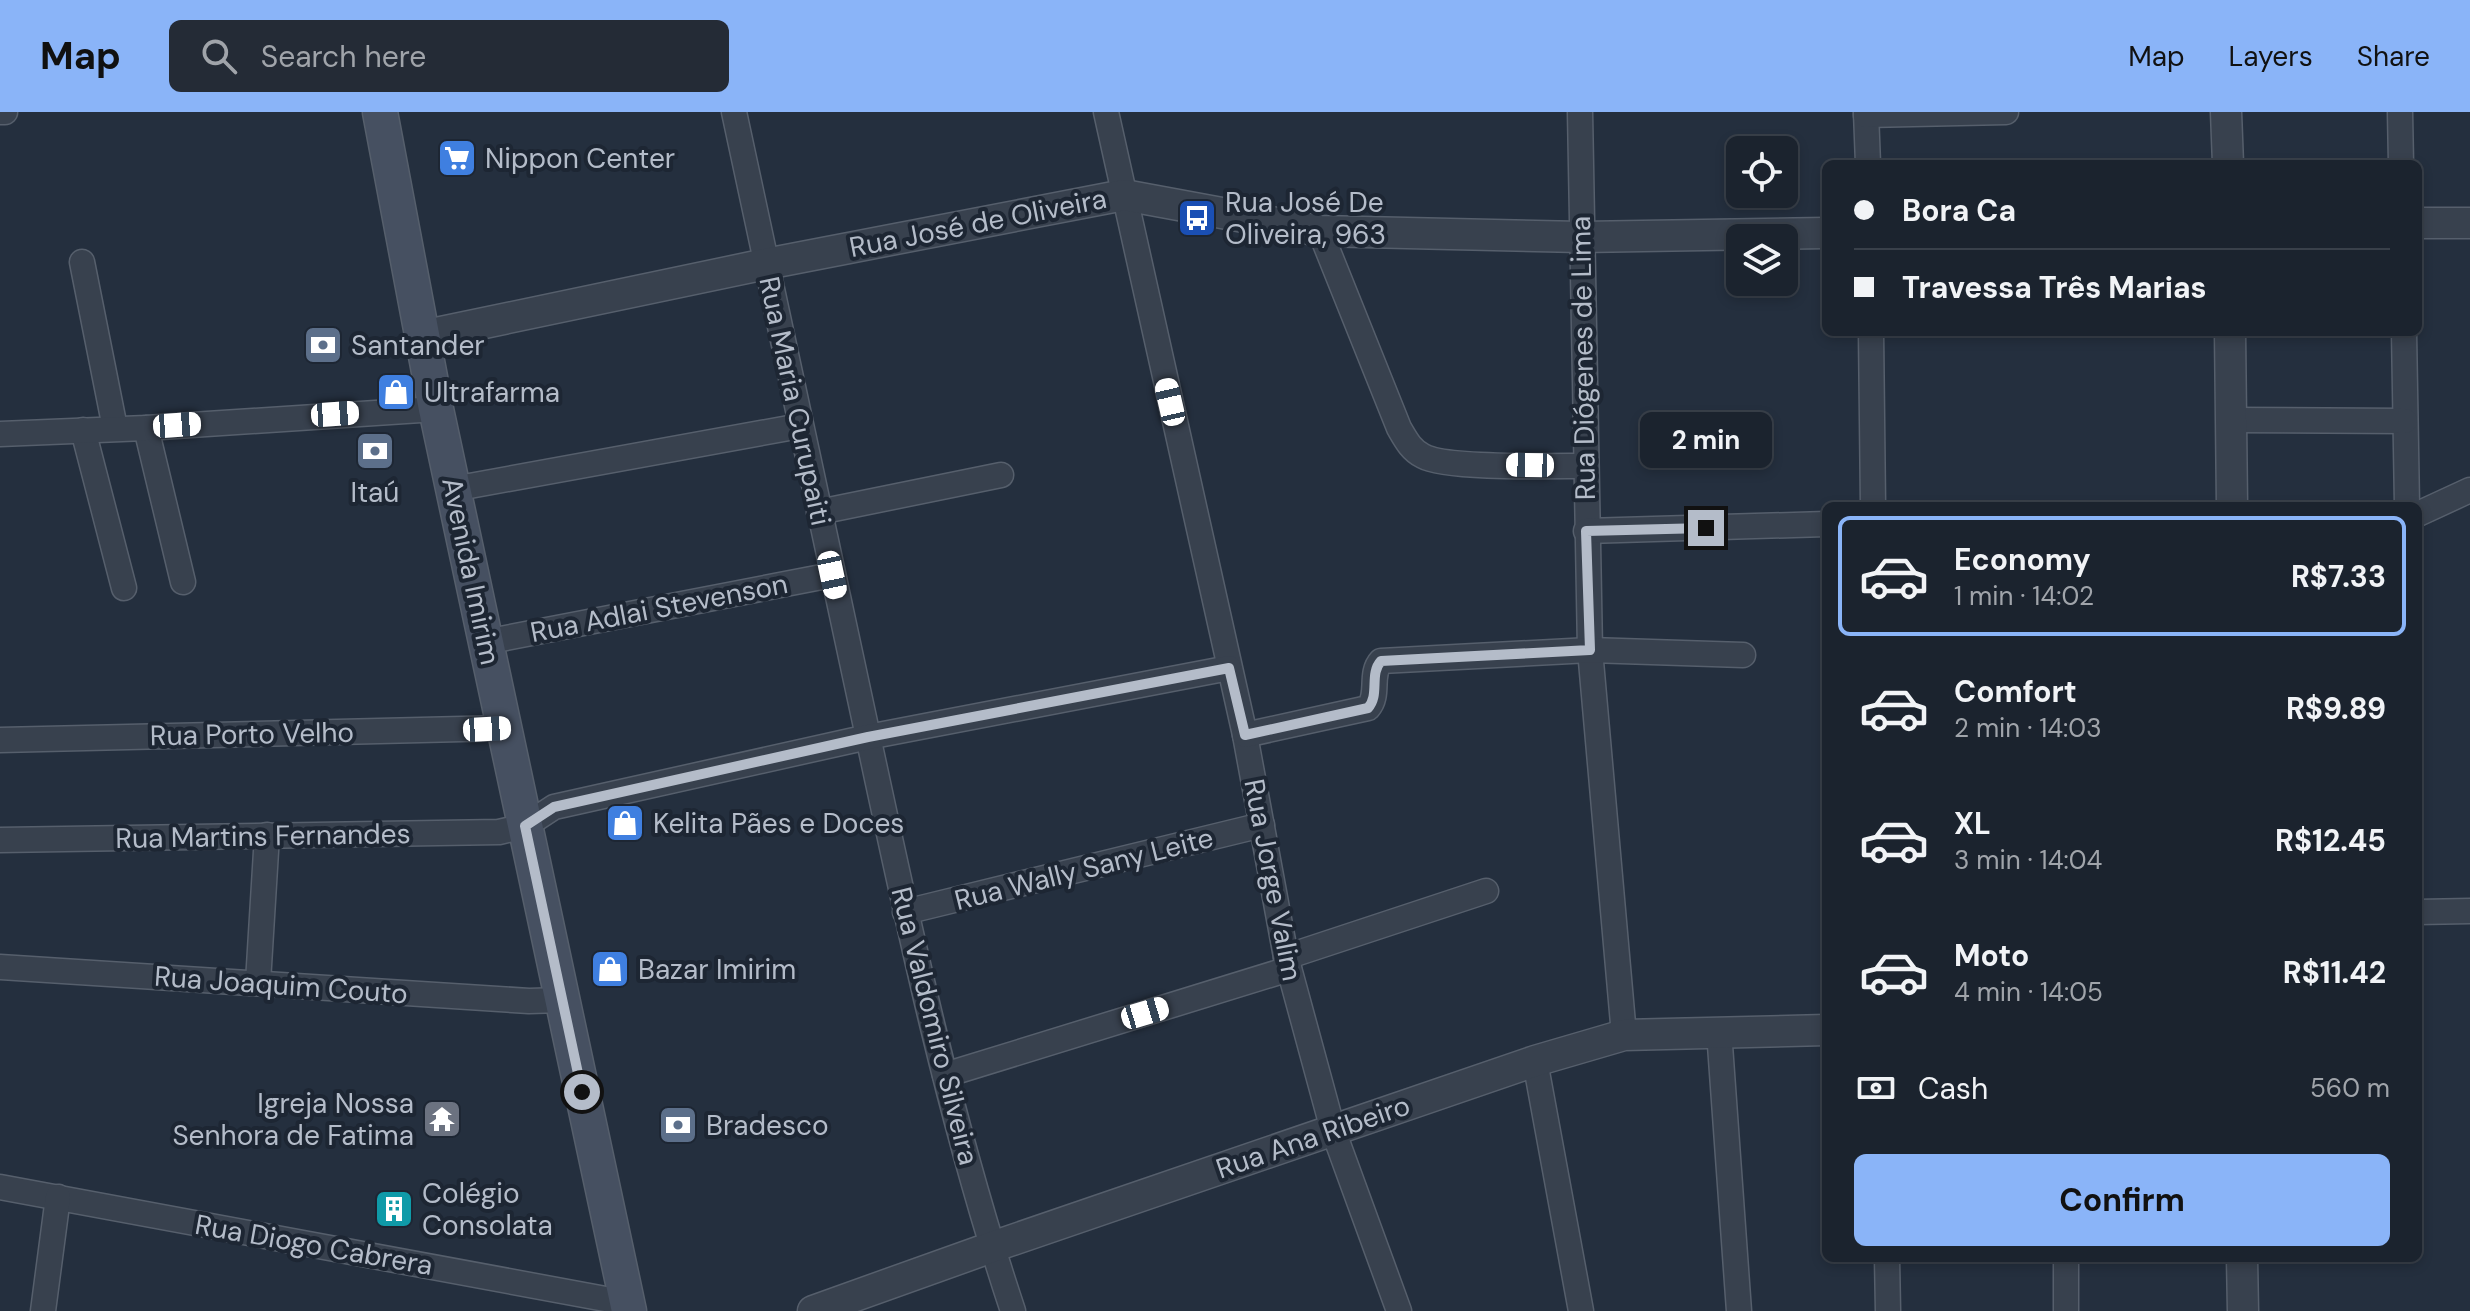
<!DOCTYPE html>
<meta charset="utf-8">
<style>
:root{--surface:#1b232e;--page:#242b36;--text:#f1f3f6;--muted:#a0a4aa;--line:#39404a;--accent:#8ab4f8}
body{margin:0;font-family:"DM Sans",sans-serif;background:var(--page);color:var(--text);height:100vh;display:flex;flex-direction:column;font-size:30px;white-space:nowrap}
*{box-sizing:border-box;margin:0}
p{font-size:26px;color:var(--muted)}
.icon{flex:none;width:44px;height:44px;fill:none;stroke:currentColor;stroke-width:2;stroke-linecap:round;stroke-linejoin:round}
.map{position:relative;flex:1;overflow:hidden}
.side{position:absolute;left:1822px;top:390px;width:600px;height:760px;display:flex;flex-direction:column;background:var(--surface);border-radius:12px;box-shadow:0 4px 12px #0003,0 0 0 2px var(--line)}
.side>*{flex:none}
.top-card{position:absolute;left:1822px;top:48px;width:600px;height:176px;border-radius:12px;box-shadow:0 4px 12px #0003,0 0 0 2px var(--line);display:grid;align-content:center;height:176px;padding:0 32px;background:var(--surface)}
.tools{position:absolute;left:1726px;top:24px;display:grid;gap:16px}
.tools a{display:grid;place-items:center;width:72px;height:72px;border-radius:12px;background:var(--surface);box-shadow:0 4px 12px #0003,0 0 0 2px var(--line);font-size:40px}
.end{position:absolute;width:36px;height:36px;margin:-18px;border:10px solid #b4bcc9;background:#111;box-shadow:0 0 0 4px #111}
.from{border-radius:50%}
.bubble{position:absolute;height:56px;border-radius:12px;background:var(--surface);box-shadow:0 4px 12px #0003,0 0 0 2px var(--line);font-size:26px;font-weight:700;line-height:56px;text-align:center}
.car{position:absolute;width:24px;height:48px;margin:-24px -12px;border-radius:10px;box-shadow:0 0 6px 2px #0007;background:linear-gradient(#fff 24%,#345 0 40%,#fff 0 76%,#345 0 86%,#fff 0)}
.top-card b{display:flex;align-items:center;gap:28px;height:76px;font-size:30px}
.top-card b+b{border-top:2px solid var(--line)}
.top-card i{width:20px;height:20px;background:var(--text)}
ul{padding:14px 0 0;list-style:none}
li{display:flex;align-items:center;gap:24px;height:120px;margin:0 16px 12px;padding:0 16px;border:4px solid transparent;border-radius:12px}
li div{flex:1}
li b{display:block;font-size:30px}
li em{font-style:normal;font-weight:700}
li.current{border-color:var(--accent)}
li>.icon{width:72px;height:72px;stroke-width:1.5}
.pay{display:flex;align-items:center;gap:20px;height:88px;padding:0 32px;font-size:30px}
.pay p{margin-inline-start:auto}
.action{display:flex;gap:16px;margin-top:auto;padding:16px 32px}
.action a{flex:1;height:92px;border-radius:12px;background:var(--accent);color:#111;font-size:32px;font-weight:700;line-height:92px;text-align:center}
header{display:flex;align-items:center;gap:48px;box-sizing:border-box;height:112px;padding:0 40px;background:var(--accent);color:#111}
header strong{font-size:38px}
nav{display:flex;gap:44px;margin-inline-start:auto;font-size:28px}
.search{width:560px;height:72px;background:var(--page);display:flex;align-items:center;gap:20px;box-sizing:border-box;padding:0 28px;border-radius:12px;color:var(--muted);font-size:30px}
.map>svg:first-child{display:block}
.lines{fill:none;stroke-linecap:round;stroke-linejoin:round}
.minor-casing{stroke:#565f6c;stroke-width:27}
.tertiary-casing{stroke:#565f6c;stroke-width:33}
.secondary-casing{stroke:#565f6c;stroke-width:37}
.minor{stroke:#38414e;stroke-width:24}
.tertiary{stroke:#38414e;stroke-width:30}
.secondary{stroke:#465061;stroke-width:34}
.route{stroke:#b4bcc9;stroke-width:10}
.labels{text-anchor:middle;dominant-baseline:central;stroke-width:8;stroke-linejoin:round;paint-order:stroke}
.poi-label{font-size:28px;fill:#b4bcc9;stroke:#1d2633;text-anchor:start}
.street-label{font-size:28px;fill:#b4bcc9;stroke:#1d2633}
</style>
<header>
<strong>Map</strong>
<div class="search"><svg class="icon" aria-label="search" viewBox="0 0 24 24"><circle cx="10" cy="10" r="6"/><path d="M15 15l6 6"/></svg>Search here</div>
<nav><a>Map</a><a>Layers</a><a>Share</a></nav>
</header>
<div class="map">
<svg width="2470" height="1199" viewBox="0 0 2470 1199">
<rect width="100%" height="100%" fill="#242f3e"/>
<g class="lines">
<defs>
<g id="minor">
<polyline points="0,0 5,0"/>
<path d="M734,0C779,210 824,420 869,629C910,821 951,1013 1013,1199"/>
<polyline points="1106,0 1245,623 1286,845 1333,1018 1399,1199"/>
<polyline points="1580,0 1590,538 1624,923"/>
<polyline points="1866,0 1868,52"/>
<polyline points="2400,0 2401,52"/>
<polyline points="1866,3 2006,0"/>
<path d="M1320,119L1399,316C1406,328 1411,338 1423,344C1446,357 1553,354 1585,354"/>
<polyline points="82,150 115,316"/>
<polyline points="1871,220 1873,394"/>
<polyline points="2404,220 2407,394"/>
<polyline points="2231,308 2405,309"/>
<polyline points="146,316 183,470"/>
<polyline points="83,318 124,476"/>
<polyline points="0,322 146,316 436,297"/>
<polyline points="453,377 800,314"/>
<polyline points="819,400 1001,363"/>
<polyline points="2418,402 2470,378"/>
<polyline points="1586,419 1826,412"/>
<polyline points="485,530 832,463"/>
<path d="M1245,623L1368,596C1380,583 1369,562 1381,549L1590,538L1743,543"/>
<polyline points="0,628 504,616"/>
<polyline points="0,728 499,720 525,714 554,695 868,625 1229,556"/>
<polyline points="905,800 1262,713"/>
<polyline points="2418,800 2470,799"/>
<polyline points="1286,845 1486,779"/>
<polyline points="0,855 529,889 562,888"/>
<polyline points="258,870 267,723"/>
<polyline points="1719,919 1739,1199"/>
<polyline points="1535,949 1581,1199"/>
<polyline points="945,963 1289,857"/>
<polyline points="0,1075 627,1191"/>
<polyline points="1887,1146 1888,1199"/>
<polyline points="43,1199 58,1085"/>
<polyline points="2066,1199 2066,1146"/>
</g>
<g id="tertiary">
<polyline points="2226,0 2228,52"/>
<polyline points="2418,111 2470,111"/>
<polyline points="2230,220 2232,394"/>
<polyline points="422,224 766,152 1124,83 1320,119 1581,125 1826,121"/>
<polyline points="2242,1146 2243,1199"/>
<polyline points="813,1199 992,1135 1535,949 1624,923 1826,918"/>
</g>
<polyline id="secondary" points="380,0 436,297 629,1199"/>
</defs>
<use href="#minor" class="minor-casing"/>
<use href="#tertiary" class="tertiary-casing"/>
<use href="#secondary" class="secondary-casing"/>
<use href="#minor" class="minor"/>
<use href="#tertiary" class="tertiary"/>
<use href="#secondary" class="secondary"/>
</g>
<g class="lines">
<path class="route" d="M582,980L525,714L554,695L868,625L1229,556L1245,623L1368,596C1380,583 1369,562 1381,549L1590,538L1586,419L1706,416"/>
</g>
<defs>
<symbol id="supermarket-square" viewBox="-11 -11 22 22"><rect x="-9" y="-9" width="18" height="18" rx="4" fill="#3f7fe0" stroke="#1d2633"/><path d="M-6-5.5h2.5l.6 2H6L4.5 2H-2.5L-4.4-4H-6ZM-1.5 3.2a1.3 1.3 0 1 0 .1 0ZM3 3.2a1.3 1.3 0 1 0 .1 0Z" fill="#fff"/></symbol>
<symbol id="bus-square" viewBox="-11 -11 22 22"><rect x="-9" y="-9" width="18" height="18" rx="4" fill="#1a4fb4" stroke="#1d2633"/><path d="M-5-6H5V4H4V6H2V4H-2V6H-4V4H-5ZM-3.5-4V0h7V-4ZM-3.5 1.2v1.5H-2V1.2ZM2 1.2v1.5H3.5V1.2Z" fill="#fff"/></symbol>
<symbol id="bank-square" viewBox="-11 -11 22 22"><rect x="-9" y="-9" width="18" height="18" rx="4" fill="#5c6f8a" stroke="#1d2633"/><path d="M-6-4H6V4H-6ZM0-2.3a2.3 2.3 0 1 0 0 4.6a2.3 2.3 0 1 0 0-4.6Z" fill="#fff"/></symbol>
<symbol id="shop-square" viewBox="-11 -11 22 22"><rect x="-9" y="-9" width="18" height="18" rx="4" fill="#3f7fe0" stroke="#1d2633"/><path d="M-5-2.5h2.3a2.7 3.5 0 0 1 5.4 0H5L5.5 6h-11ZM-1.5-2.5h3a1.5 2.3 0 0 0-3 0Z" fill="#fff"/></symbol>
<symbol id="temple-square" viewBox="-11 -11 22 22"><rect x="-9" y="-9" width="18" height="18" rx="4" fill="#6b7280" stroke="#1d2633"/><path d="M0-6L5-2H3V0L6.5 2.5H4V6H1.5V3h-3V6H-4V2.5H-6.5L-3 0V-2H-5Z" fill="#fff"/></symbol>
<symbol id="building-square" viewBox="-11 -11 22 22"><rect x="-9" y="-9" width="18" height="18" rx="4" fill="#0f9aa8" stroke="#1d2633"/><path d="M-4-6H4V6H1V3H-1V6H-4ZM-2.5-4.3h1.7v1.8h-1.7ZM.8-4.3h1.7v1.8H.8ZM-2.5-1h1.7V.8h-1.7ZM.8-1h1.7V.8H.8Z" fill="#fff"/></symbol>
</defs>
<g fill-rule="evenodd">
<use href="#supermarket-square" x="435" y="24" width="44" height="44"/>
<use href="#bus-square" x="1175" y="84" width="44" height="44"/>
<use href="#bank-square" x="301" y="211" width="44" height="44"/>
<use href="#shop-square" x="374" y="258" width="44" height="44"/>
<use href="#bank-square" x="353" y="317" width="44" height="44"/>
<use href="#shop-square" x="603" y="689" width="44" height="44"/>
<use href="#shop-square" x="588" y="835" width="44" height="44"/>
<use href="#temple-square" x="420" y="985" width="44" height="44"/>
<use href="#bank-square" x="656" y="991" width="44" height="44"/>
<use href="#building-square" x="372" y="1075" width="44" height="44"/>
</g>
<g class="labels">
<g class="poi-label">
<text x="485" y="46">Nippon Center</text>
<text x="1225" y="90">Rua José De<tspan x="1225" dy="32">Oliveira, 963</tspan></text>
<text x="351" y="233">Santander</text>
<text x="424" y="280">Ultrafarma</text>
<text x="375" y="380" text-anchor="middle">Itaú</text>
<text x="653" y="711">Kelita Pães e Doces</text>
<text x="638" y="857">Bazar Imirim</text>
<text x="414" y="991" text-anchor="end">Igreja Nossa<tspan x="414" dy="32">Senhora de Fatima</tspan></text>
<text x="706" y="1013">Bradesco</text>
<text x="422" y="1081">Colégio<tspan x="422" dy="32">Consolata</tspan></text>
</g>
<g class="street-label">
<text transform="translate(978 111) rotate(-11)">Rua José de Oliveira</text>
<text transform="translate(1583 246) rotate(-91)">Rua Diógenes de Lima</text>
<text transform="translate(795 289) rotate(78)">Rua Maria Curupaiti</text>
<text transform="translate(471 459) rotate(78)">Avenida Imirim</text>
<text transform="translate(659 496) rotate(-11)">Rua Adlai Stevenson</text>
<text transform="translate(252 622) rotate(-1)">Rua Porto Velho</text>
<text transform="translate(263 724) rotate(-1)">Rua Martins Fernandes</text>
<text transform="translate(1084 757) rotate(-14)">Rua Wally Sany Leite</text>
<text transform="translate(1273 768) rotate(79)">Rua Jorge Valim</text>
<text transform="translate(281 873) rotate(4)">Rua Joaquim Couto</text>
<text transform="translate(935 914) rotate(76)">Rua Valdomiro Silveira</text>
<text transform="translate(1313 1025) rotate(-19)">Rua Ana Ribeiro</text>
<text transform="translate(314 1133) rotate(10)">Rua Diogo Cabrera</text>
</g>
</g>
</svg>
<div class="tools">
<a><svg class="icon" aria-label="locate" viewBox="0 0 24 24"><circle cx="12" cy="12" r="6"/><path d="M12 2v4M12 18v4M2 12h4M18 12h4"/></svg></a>
<a><svg class="icon" aria-label="layers" viewBox="0 0 24 24"><path d="M12 4l9 5-9 5-9-5zM3 14l9 5 9-5"/></svg></a>
</div>
<i class="end from" style="left:582px;top:980px"></i>
<i class="end" style="left:1706px;top:416px"></i>
<div class="bubble" style="left:1640px;top:300px;width:132px">2 min</div>
<i class="car" style="left:1170px;top:290px;rotate:347deg"></i>
<i class="car" style="left:335px;top:302px;rotate:86deg"></i>
<i class="car" style="left:177px;top:313px;rotate:86deg"></i>
<i class="car" style="left:1530px;top:353px;rotate:271deg"></i>
<i class="car" style="left:832px;top:463px;rotate:168deg"></i>
<i class="car" style="left:487px;top:617px;rotate:87deg"></i>
<i class="car" style="left:1145px;top:901px;rotate:73deg"></i>
<div class="top-card">
<b><i class="from"></i>Bora Ca</b>
<b><i></i>Travessa Três Marias</b>
</div>
<section class="side">
<ul>
<li class="current"><svg class="icon" aria-label="car" viewBox="0 0 24 24"><path d="M5 17H2v-5l4-1 3-4h7l3 4 3 1v5h-3M9 17h6M6 11h13"/><circle cx="7" cy="17" r="2"/><circle cx="17" cy="17" r="2"/></svg><div><b>Economy</b><p>1 min · 14:02</p></div><em>R$7.33</em></li>
<li><svg class="icon" aria-label="car" viewBox="0 0 24 24"><path d="M5 17H2v-5l4-1 3-4h7l3 4 3 1v5h-3M9 17h6M6 11h13"/><circle cx="7" cy="17" r="2"/><circle cx="17" cy="17" r="2"/></svg><div><b>Comfort</b><p>2 min · 14:03</p></div><em>R$9.89</em></li>
<li><svg class="icon" aria-label="car" viewBox="0 0 24 24"><path d="M5 17H2v-5l4-1 3-4h7l3 4 3 1v5h-3M9 17h6M6 11h13"/><circle cx="7" cy="17" r="2"/><circle cx="17" cy="17" r="2"/></svg><div><b>XL</b><p>3 min · 14:04</p></div><em>R$12.45</em></li>
<li><svg class="icon" aria-label="car" viewBox="0 0 24 24"><path d="M5 17H2v-5l4-1 3-4h7l3 4 3 1v5h-3M9 17h6M6 11h13"/><circle cx="7" cy="17" r="2"/><circle cx="17" cy="17" r="2"/></svg><div><b>Moto</b><p>4 min · 14:05</p></div><em>R$11.42</em></li>
</ul>
<div class="pay"><svg class="icon" aria-label="cash" viewBox="0 0 24 24"><path d="M3 7h18v10H3z"/><circle cx="12" cy="12" r="2"/></svg>Cash<p>560 m</p></div>
<div class="action"><a>Confirm</a></div>
</section>
</div>
